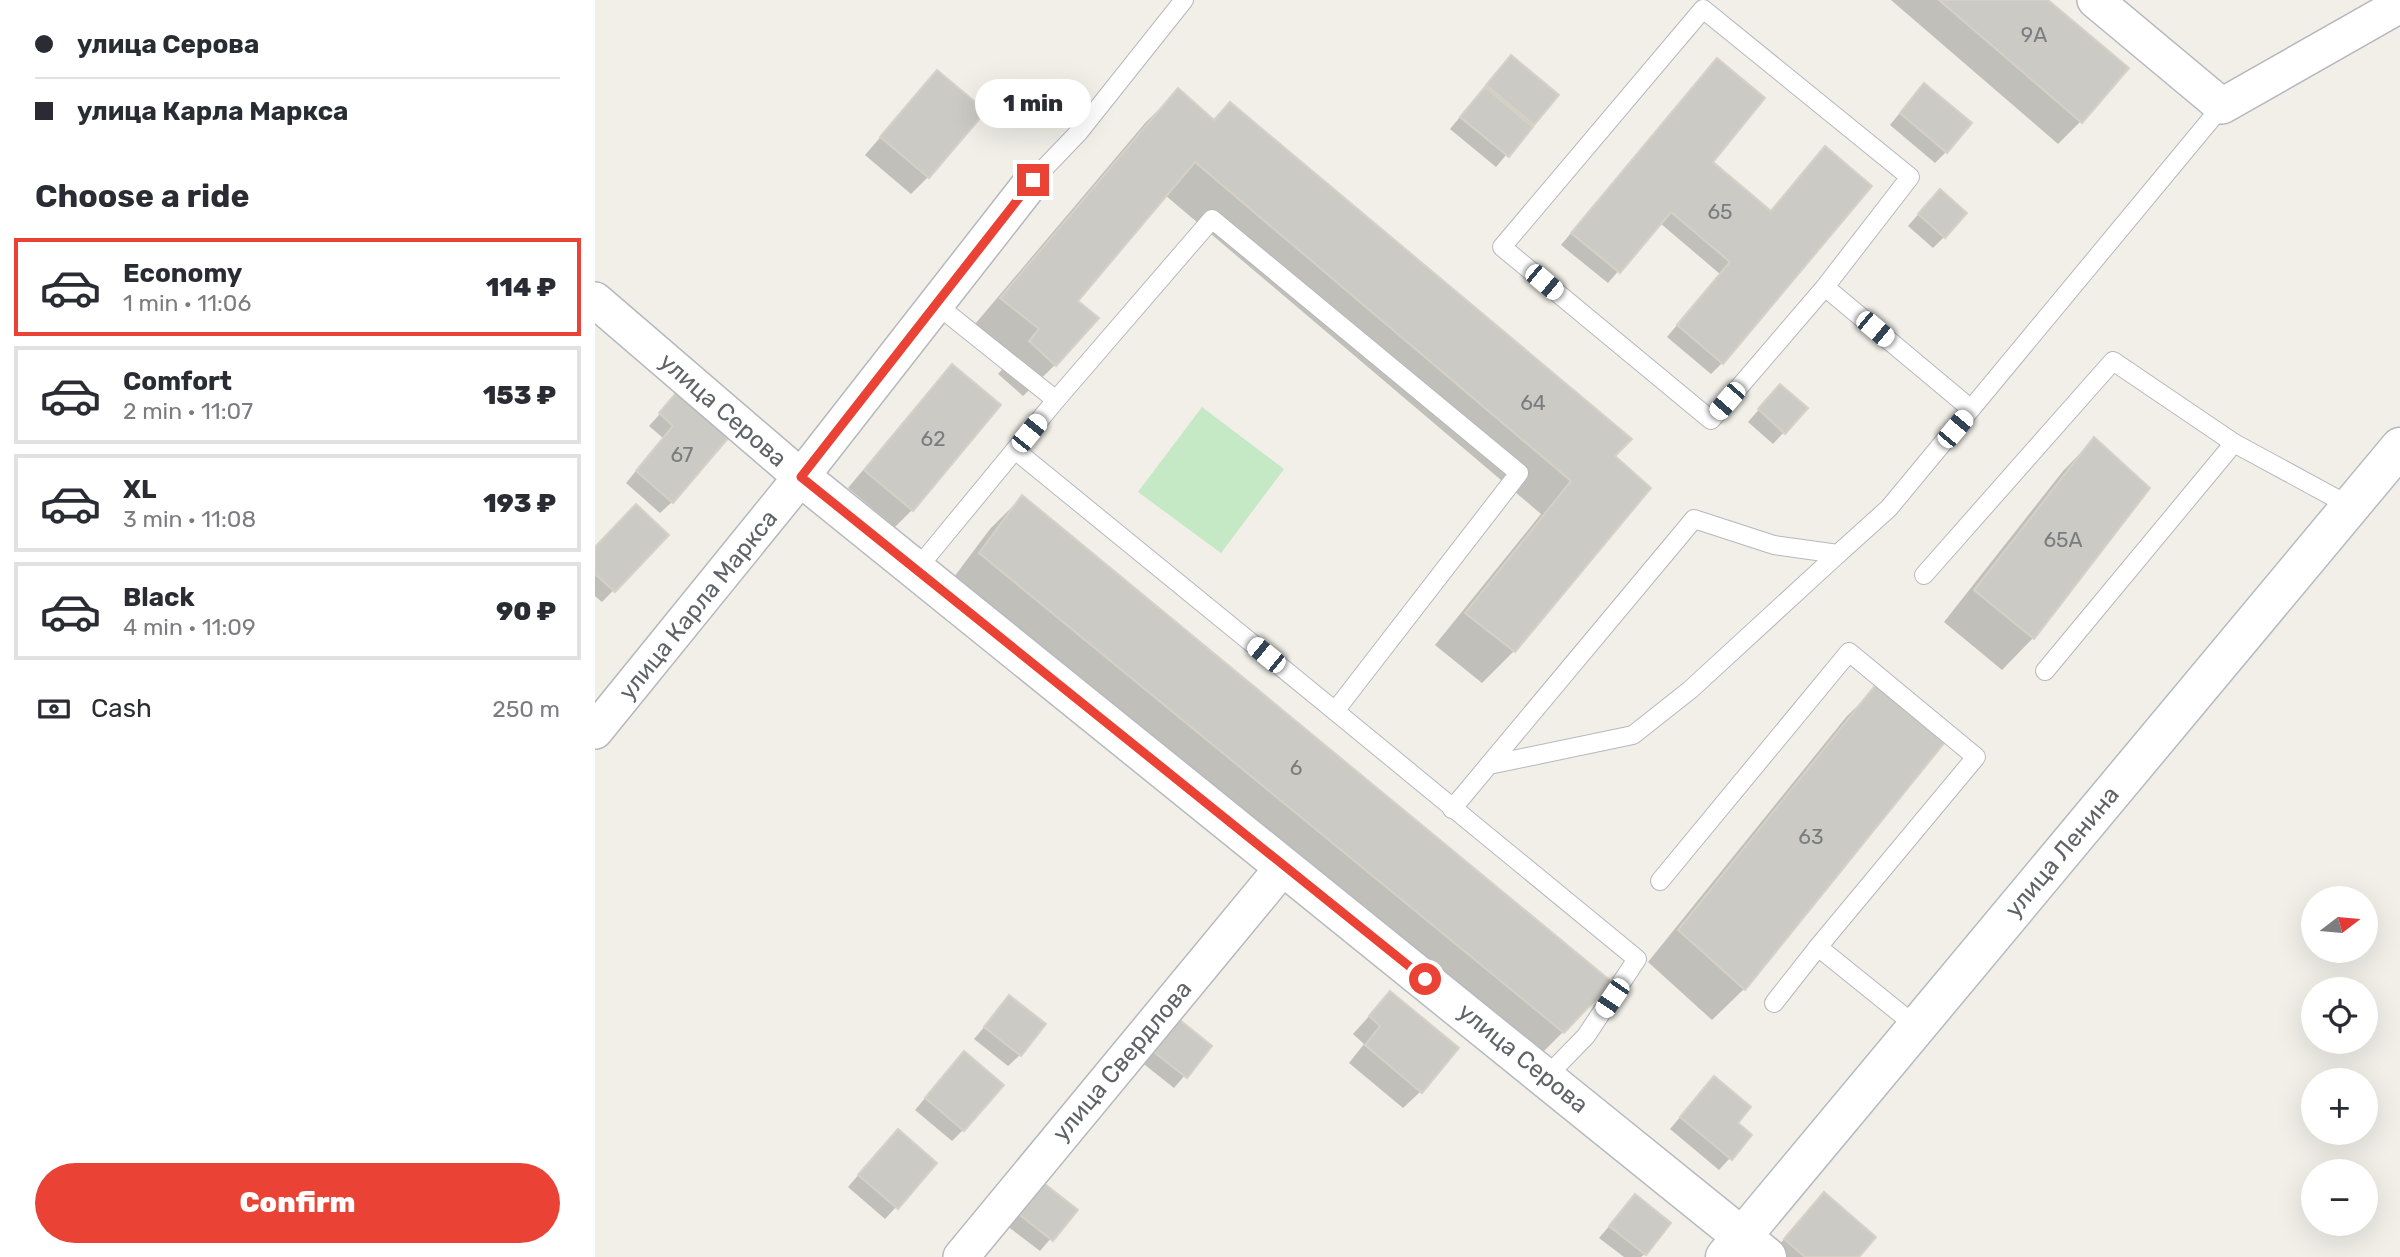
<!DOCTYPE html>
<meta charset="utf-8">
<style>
:root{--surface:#fff;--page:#f7f7f7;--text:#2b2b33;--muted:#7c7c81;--line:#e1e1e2;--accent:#ea4335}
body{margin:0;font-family:Rubik,sans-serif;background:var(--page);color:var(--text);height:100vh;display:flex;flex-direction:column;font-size:26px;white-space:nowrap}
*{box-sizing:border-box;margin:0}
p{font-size:23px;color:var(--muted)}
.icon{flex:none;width:38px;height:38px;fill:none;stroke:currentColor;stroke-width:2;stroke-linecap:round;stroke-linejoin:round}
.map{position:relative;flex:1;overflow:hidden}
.side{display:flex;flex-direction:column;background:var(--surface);width:595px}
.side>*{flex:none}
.top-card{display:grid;align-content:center;height:154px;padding:0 35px;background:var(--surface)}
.needle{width:46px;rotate:74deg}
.buttons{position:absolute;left:1706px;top:886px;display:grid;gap:14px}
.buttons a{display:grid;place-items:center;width:77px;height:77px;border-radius:50%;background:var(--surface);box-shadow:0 7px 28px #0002;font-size:35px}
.end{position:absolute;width:32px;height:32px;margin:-16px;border:9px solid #ea4335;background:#fff;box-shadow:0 0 0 4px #fff}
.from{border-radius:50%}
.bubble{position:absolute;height:49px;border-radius:24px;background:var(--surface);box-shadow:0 7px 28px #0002;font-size:23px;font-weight:800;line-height:49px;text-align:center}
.car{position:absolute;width:21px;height:42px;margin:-21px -10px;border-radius:9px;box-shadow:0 0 5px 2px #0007;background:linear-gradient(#fff 24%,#345 0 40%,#fff 0 76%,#345 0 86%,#fff 0)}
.top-card b{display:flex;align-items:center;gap:24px;height:66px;font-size:26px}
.top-card b+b{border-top:2px solid var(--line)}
.top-card i{width:18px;height:18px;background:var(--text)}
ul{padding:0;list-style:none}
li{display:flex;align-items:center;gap:21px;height:98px;margin:0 14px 10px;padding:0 21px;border:4px solid var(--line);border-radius:0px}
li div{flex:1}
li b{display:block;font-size:26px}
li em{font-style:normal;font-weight:800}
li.selected{border-color:var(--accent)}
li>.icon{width:63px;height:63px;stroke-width:1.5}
h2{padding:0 35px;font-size:32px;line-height:84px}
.pay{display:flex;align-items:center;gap:18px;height:77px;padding:0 35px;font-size:26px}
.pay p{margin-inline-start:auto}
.cta{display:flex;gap:14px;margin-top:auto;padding:14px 35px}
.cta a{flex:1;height:80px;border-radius:42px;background:var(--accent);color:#fff;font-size:28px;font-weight:800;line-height:80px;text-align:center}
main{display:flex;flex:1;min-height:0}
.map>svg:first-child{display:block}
.green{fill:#c5e8c5}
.shadow{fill:#0003}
.building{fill:#cccac5;stroke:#d6d1c6;stroke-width:2}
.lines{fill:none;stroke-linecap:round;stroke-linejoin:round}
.lane-casing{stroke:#b5b8bc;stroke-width:20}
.street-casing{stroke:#b5b8bc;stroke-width:38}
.secondary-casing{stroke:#b6babf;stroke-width:41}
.lane{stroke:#fff;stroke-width:18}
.street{stroke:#fff;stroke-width:35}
.secondary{stroke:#fff;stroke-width:38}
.route{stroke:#ea4335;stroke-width:9}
.labels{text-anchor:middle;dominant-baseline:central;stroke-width:5;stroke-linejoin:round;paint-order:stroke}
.number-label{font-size:21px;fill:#7a7d7f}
.street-label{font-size:24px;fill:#5f6368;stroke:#fff}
</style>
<main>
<section class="side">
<div class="top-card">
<b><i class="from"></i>улица Серова</b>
<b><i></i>улица Карла Маркса</b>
</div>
<h2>Choose a ride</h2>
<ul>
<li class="selected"><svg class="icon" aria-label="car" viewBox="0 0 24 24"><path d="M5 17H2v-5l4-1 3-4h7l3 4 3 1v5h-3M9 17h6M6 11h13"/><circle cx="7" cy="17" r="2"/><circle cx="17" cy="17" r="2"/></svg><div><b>Economy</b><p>1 min · 11:06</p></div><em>114 ₽</em></li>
<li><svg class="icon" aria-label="car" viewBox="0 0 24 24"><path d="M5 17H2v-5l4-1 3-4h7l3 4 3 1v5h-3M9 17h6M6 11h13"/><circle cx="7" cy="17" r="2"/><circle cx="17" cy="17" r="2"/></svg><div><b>Comfort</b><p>2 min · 11:07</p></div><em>153 ₽</em></li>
<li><svg class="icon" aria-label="car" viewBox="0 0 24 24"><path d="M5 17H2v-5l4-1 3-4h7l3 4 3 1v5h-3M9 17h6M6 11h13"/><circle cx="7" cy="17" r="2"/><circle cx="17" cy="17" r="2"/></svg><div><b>XL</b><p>3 min · 11:08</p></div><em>193 ₽</em></li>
<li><svg class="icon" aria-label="car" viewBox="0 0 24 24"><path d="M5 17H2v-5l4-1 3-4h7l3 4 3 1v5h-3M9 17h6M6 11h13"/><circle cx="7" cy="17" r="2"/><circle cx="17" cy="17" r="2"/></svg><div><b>Black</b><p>4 min · 11:09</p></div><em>90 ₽</em></li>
</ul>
<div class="pay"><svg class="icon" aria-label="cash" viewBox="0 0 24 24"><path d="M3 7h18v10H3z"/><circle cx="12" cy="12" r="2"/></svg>Cash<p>250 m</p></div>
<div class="cta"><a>Confirm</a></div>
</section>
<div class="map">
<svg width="1805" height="1257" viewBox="0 0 1805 1257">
<rect width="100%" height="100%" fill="#f1efe8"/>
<polygon class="green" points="607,407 689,469 626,553 543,492"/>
<g class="shadow">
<polygon points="1296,0 1450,0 1486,121 1463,144"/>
<polygon points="905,69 938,123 901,167 855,129"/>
<polygon points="342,72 333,177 316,194 270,155"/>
<polygon points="1111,72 1116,162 1175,212 1218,160 1127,363 1116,374 1072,337 1125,274 1065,223 1013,283 966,245"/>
<polygon points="583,91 1054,488 919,651 887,683 840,645 946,514 570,195 480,301 460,365 428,396 403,374 414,362 375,330 551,122"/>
<polygon points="1318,97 1351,152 1340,163 1295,125"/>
<polygon points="1334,202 1349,237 1338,248 1313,226"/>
<polygon points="357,367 317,510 300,527 253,488 340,384"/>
<polygon points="82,395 77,502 65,513 31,483 68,438 54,426"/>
<polygon points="1174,398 1189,432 1178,444 1153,422"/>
<polygon points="1499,439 1553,488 1438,638 1407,670 1349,622 1468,471"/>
<polygon points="427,497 968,1032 936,1064 353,585 395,529"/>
<polygon points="72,535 7,602 0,596 0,549"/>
<polygon points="1284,685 1149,989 1117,1020 1053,962 1252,716"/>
<polygon points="795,993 826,1091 808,1108 754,1063 769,1044 758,1034"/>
<polygon points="415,997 425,1055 413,1066 379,1039"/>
<polygon points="570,1031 615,1046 579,1088 545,1061"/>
<polygon points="358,1065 368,1130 357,1141 320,1110"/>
<polygon points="1108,1090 1141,1123 1135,1158 1124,1170 1075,1129"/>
<polygon points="291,1143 301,1207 290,1219 253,1187"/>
<polygon points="435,1194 480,1210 445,1251 411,1225"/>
<polygon points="1040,1196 1050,1254 1046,1257 1029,1257 1004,1238"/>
<polygon points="1218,1205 1262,1257 1186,1257 1179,1251"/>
</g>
<g class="building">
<polygon points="1344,0 1453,0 1534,68 1487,123"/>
<polygon points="916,55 964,95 939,125 891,85"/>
<polygon points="1122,58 1170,98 1118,162 1176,211 1230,146 1277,186 1128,364 1082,325 1135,262 1076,212 1025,273 976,233"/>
<polygon points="342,70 391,111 334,178 285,137"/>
<polygon points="1329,83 1377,123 1352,153 1305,113"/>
<polygon points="890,87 938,127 914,157 865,117"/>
<polygon points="583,88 619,120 635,102 1037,439 1020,456 1056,488 920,652 870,613 976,481 600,162 483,301 504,318 461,366 434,341 444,329 405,298"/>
<polygon points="1345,189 1372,213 1350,238 1323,214"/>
<polygon points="357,364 406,405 318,511 269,470"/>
<polygon points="1185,384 1213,408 1190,434 1163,409"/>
<polygon points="82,392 134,437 78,503 41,471 78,426 64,413"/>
<polygon points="1499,437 1555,488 1439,639 1379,590"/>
<polygon points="427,495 1017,982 969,1033 384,553"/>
<polygon points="41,504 74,535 20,592 0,574 0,547"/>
<polygon points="1283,682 1350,742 1150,990 1083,930"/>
<polygon points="795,991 864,1048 827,1093 770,1045 785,1026 774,1016"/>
<polygon points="414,995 451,1024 426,1056 389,1027"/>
<polygon points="581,1017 617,1046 592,1078 555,1049"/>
<polygon points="369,1051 409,1085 369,1131 330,1098"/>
<polygon points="1119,1076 1156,1107 1143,1123 1157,1135 1137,1160 1085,1117"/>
<polygon points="303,1129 342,1163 303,1209 263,1175"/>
<polygon points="446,1181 483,1210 458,1241 421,1212"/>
<polygon points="1229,1192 1281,1237 1264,1257 1210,1257 1189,1239"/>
<polygon points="1040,1194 1076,1223 1051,1255 1014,1226"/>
</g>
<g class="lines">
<defs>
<g id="lane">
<polyline points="438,180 484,132 589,0"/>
<polyline points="1230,287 1116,420 907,247 1108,9 1315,177 1230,287 1376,409"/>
<polyline points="420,450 740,711 924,473 617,219 461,400"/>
<polyline points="321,570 461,400 342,305"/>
<polyline points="1329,575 1518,361 1639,443 1755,506"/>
<polyline points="1450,671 1639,443"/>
<polyline points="740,711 1042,959 991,1036 951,1077"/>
<polyline points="894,765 1038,735 1095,690 1243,554"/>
<polyline points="857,809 1099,519 1179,545 1243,554 1294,508 1627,106"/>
<polyline points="1065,881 1254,652 1381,757 1223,947"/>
<polyline points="1179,1003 1223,947 1321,1026"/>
</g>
<g id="street">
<polyline points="1500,0 1627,106 1805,5"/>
<polyline points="0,300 206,477"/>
<polyline points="0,731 206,477 438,180"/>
<polyline points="366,1257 689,866"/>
</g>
<g id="secondary">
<polyline points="206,477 1172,1257"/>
<polyline points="1130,1257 1805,447"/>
</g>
</defs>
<use href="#lane" class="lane-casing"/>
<use href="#street" class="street-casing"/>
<use href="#secondary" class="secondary-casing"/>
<use href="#lane" class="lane"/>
<use href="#street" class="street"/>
<use href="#secondary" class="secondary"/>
</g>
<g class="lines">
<polyline class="route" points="438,180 206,477 830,979"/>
</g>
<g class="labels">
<g class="number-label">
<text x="1439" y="34">9А</text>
<text x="1125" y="211">65</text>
<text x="938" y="402">64</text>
<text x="338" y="438">62</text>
<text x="87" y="454">67</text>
<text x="1468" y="539">65А</text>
<text x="701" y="767">6</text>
<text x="1216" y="836">63</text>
</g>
<g class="street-label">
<text transform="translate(128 410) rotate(41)">улица Серова</text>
<text transform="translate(103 605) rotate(-51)">улица Карла Маркса</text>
<text transform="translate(1467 852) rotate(-50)">улица Ленина</text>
<text transform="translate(928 1058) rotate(39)">улица Серова</text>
<text transform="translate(527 1061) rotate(-50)">улица Свердлова</text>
</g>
</g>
</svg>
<div class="buttons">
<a><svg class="needle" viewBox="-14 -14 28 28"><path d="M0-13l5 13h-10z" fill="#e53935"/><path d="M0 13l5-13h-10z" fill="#7c7c81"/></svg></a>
<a><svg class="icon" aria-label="locate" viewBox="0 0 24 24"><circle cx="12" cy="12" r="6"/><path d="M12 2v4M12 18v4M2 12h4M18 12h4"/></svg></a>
<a>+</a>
<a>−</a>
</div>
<i class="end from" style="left:830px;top:979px"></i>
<i class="end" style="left:438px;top:180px"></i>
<div class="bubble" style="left:380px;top:79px;width:116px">1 min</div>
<i class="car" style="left:949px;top:282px;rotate:130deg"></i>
<i class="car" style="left:1280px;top:329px;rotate:130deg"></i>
<i class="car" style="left:1132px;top:401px;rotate:221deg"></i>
<i class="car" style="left:1360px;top:429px;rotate:40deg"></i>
<i class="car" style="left:434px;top:433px;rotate:39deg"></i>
<i class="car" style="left:671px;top:655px;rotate:309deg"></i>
<i class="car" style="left:1017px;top:998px;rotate:214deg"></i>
</div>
</main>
